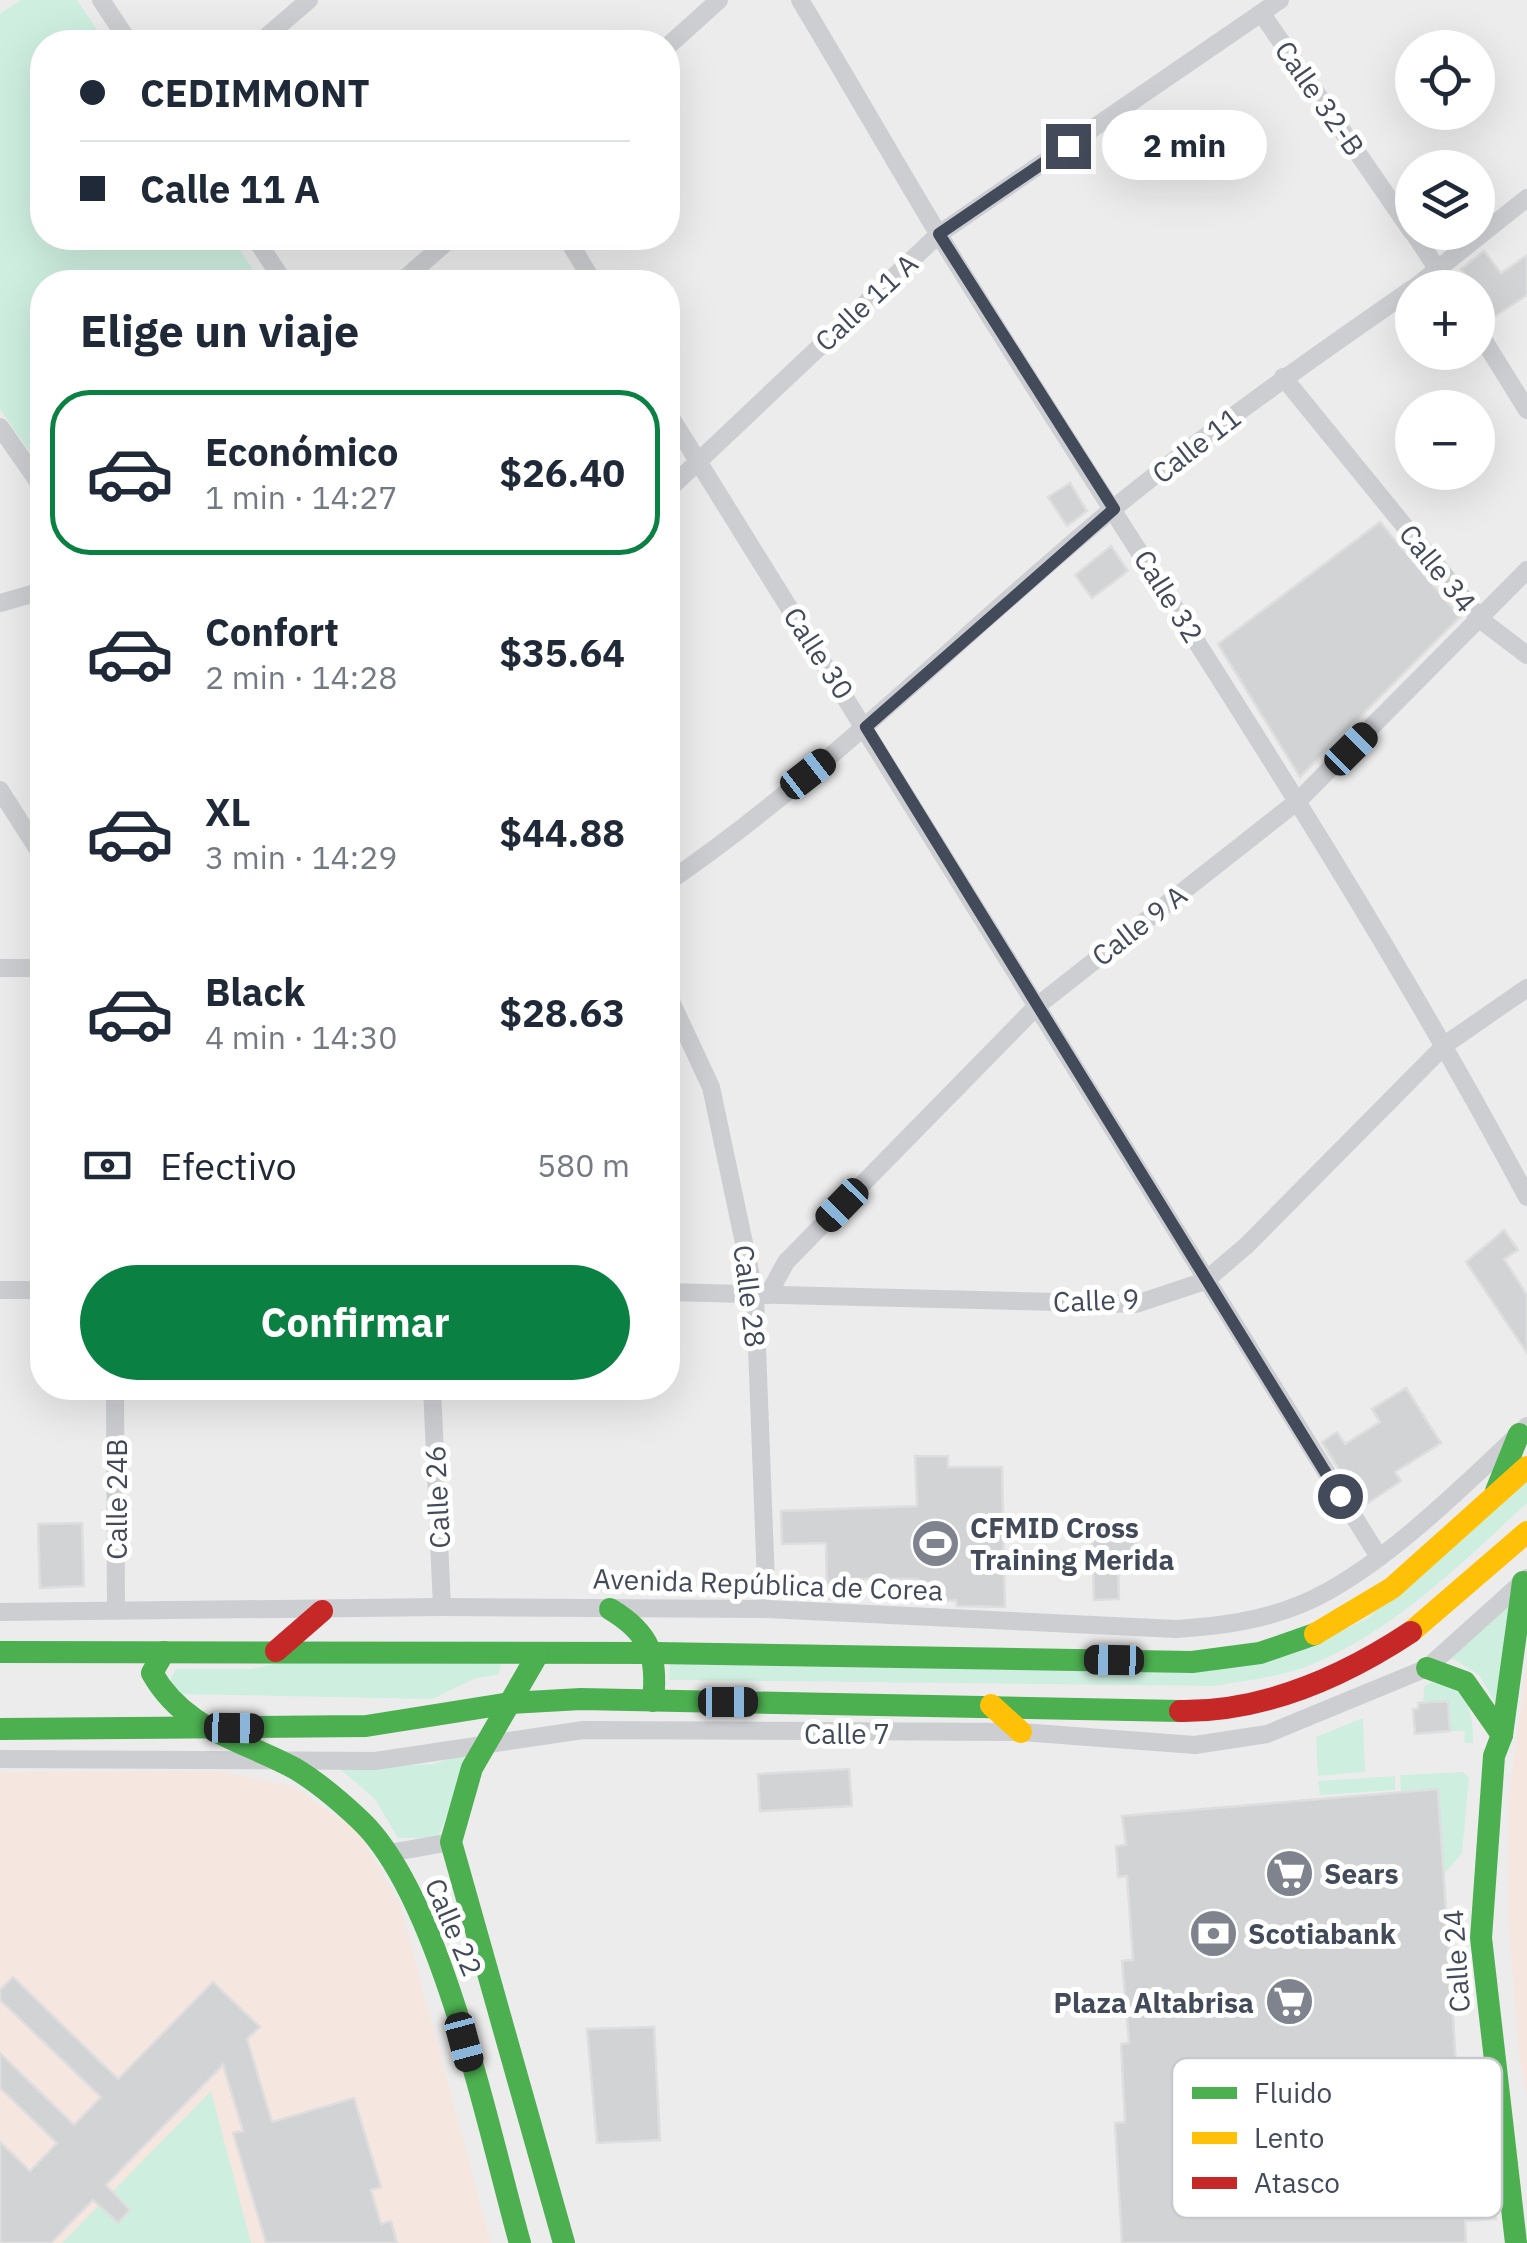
<!DOCTYPE html>
<html lang="es">
<meta charset="utf-8">
<style>
:root{--surface:#fff;--page:#f2f2f3;--text:#1f2937;--muted:#747a83;--line:#e0e1e3;--accent:#0b8043}
body{margin:0;font-family:"IBM Plex Sans",sans-serif;background:var(--page);color:var(--text);height:100vh;display:flex;flex-direction:column;font-size:38px;white-space:nowrap}
*{box-sizing:border-box;margin:0}
p{font-size:32px;color:var(--muted)}
.icon{flex:none;width:55px;height:55px;fill:none;stroke:currentColor;stroke-width:2;stroke-linecap:round;stroke-linejoin:round}
.map{position:relative;flex:1;overflow:hidden}
.panel{position:absolute;left:30px;top:270px;width:650px;height:1130px;display:flex;flex-direction:column;background:var(--surface);border-radius:40px;box-shadow:0 10px 40px #0002}
.panel>*{flex:none}
.hud{position:absolute;left:30px;top:30px;width:650px;height:220px;border-radius:40px;box-shadow:0 10px 40px #0002;display:grid;align-content:center;height:220px;padding:0 50px;background:var(--surface)}
.controls{position:absolute;left:1395px;top:30px;display:grid;gap:20px}
.controls a{display:grid;place-items:center;width:100px;height:100px;border-radius:50%;background:var(--surface);box-shadow:0 10px 40px #0002;font-size:50px}
.end{position:absolute;width:45px;height:45px;margin:-22px;border:12px solid #434b5a;background:#fff;box-shadow:0 0 0 5px #fff}
.from{border-radius:50%}
.bubble{position:absolute;height:70px;border-radius:35px;background:var(--surface);box-shadow:0 10px 40px #0002;font-size:32px;font-weight:700;line-height:70px;text-align:center}
.car{position:absolute;width:30px;height:60px;margin:-30px -15px;border-radius:12px;box-shadow:0 0 8px 2px #0007;background:linear-gradient(#222 24%,#8ab4d8 0 40%,#222 0 76%,#8ab4d8 0 86%,#222 0)}
.hud b{display:flex;align-items:center;gap:35px;height:95px;font-size:38px}
.hud b+b{border-top:2px solid var(--line)}
.hud i{width:25px;height:25px;background:var(--text)}
ul{padding:0;list-style:none}
li{display:flex;align-items:center;gap:30px;height:165px;margin:0 20px 15px;padding:0 30px;border:5px solid transparent;border-radius:40px}
li div{flex:1}
li b{display:block;font-size:38px}
li em{font-style:normal;font-weight:700}
li.selected{border-color:var(--accent)}
li>.icon{width:90px;height:90px;stroke-width:1.5}
h2{padding:0 50px;font-size:45px;line-height:120px}
.pay{display:flex;align-items:center;gap:25px;height:110px;padding:0 50px;font-size:38px}
.pay p{margin-inline-start:auto}
.primary-button{display:flex;gap:20px;margin-top:auto;padding:20px 50px}
.primary-button a{flex:1;height:115px;border-radius:60px;background:var(--accent);color:#fff;font-size:40px;font-weight:700;line-height:115px;text-align:center}
.map>svg:first-child{display:block}
.medical{fill:#f5e6e0}
.green{fill:#ceefe0}
.building{fill:#d2d3d5;stroke:#dededf;stroke-width:2.5}
.lines{fill:none;stroke-linecap:round;stroke-linejoin:round}
.street{stroke:#ccced2;stroke-width:18}
.fast{stroke:#4caf50;stroke-width:22}
.slow{stroke:#ffc107;stroke-width:22}
.jam{stroke:#c62828;stroke-width:22}
.route{stroke:#434b5a;stroke-width:12}
.labels{text-anchor:middle;dominant-baseline:central;stroke-width:10;stroke-linejoin:round;paint-order:stroke}
.street-label{font-size:28px;fill:#434b5a;stroke:#fff}
.poi-label{font-size:28px;font-weight:bold;fill:#434b5a;stroke:#fff;text-anchor:start}
.key{fill:#fff;stroke:#c7c9ce;stroke-width:2.5}
.key-label{font-size:28px;fill:#434b5a}
</style>
<div class="map">
<svg width="1527" height="2243" viewBox="0 0 1527 2243">
<rect width="100%" height="100%" fill="#edecec"/>
<g class="medical">
<polygon points="1527,1662 1527,2097 1519,2054 1508,1916 1508,1802"/>
<polygon points="219,1771 294,1787 358,1831 400,1904 491,2243 0,2243 0,1772"/>
</g>
<g class="green">
<polygon points="21,0 77,0 105,42 42,42 42,238 232,238 261,282 42,282 42,469 0,409 0,14"/>
<path d="M1527,1480V1503C1462,1563 1395,1630 1313,1664C1283,1677 1247,1680 1215,1686L669,1680L670,1663L1211,1671L1342,1631L1369,1617Z"/>
<polygon points="1510,1601 1498,1700 1495,1702 1479,1675 1449,1656"/>
<polygon points="300,1658 502,1662 498,1675 476,1678 432,1699 180,1694 168,1684 176,1669 252,1669"/>
<path d="M1429,1683C1466,1682 1474,1713 1473,1743H1464L1465,1731H1450L1447,1701L1423,1703L1424,1687Z"/>
<polygon points="1363,1718 1365,1772 1318,1776 1316,1737"/>
<polygon points="470,1752 438,1838 398,1838 375,1799 339,1768 433,1764"/>
<polygon points="1463,1772 1469,1778 1462,1853 1444,1874 1438,1790 1401,1792 1400,1775"/>
<polygon points="1395,1776 1395,1790 1320,1795 1318,1781"/>
<polygon points="211,2091 251,2243 62,2243"/>
</g>
<g class="building">
<polygon points="1484,251 1501,273 1527,255 1527,295 1494,317 1461,269"/>
<polygon points="1070,483 1087,511 1067,526 1048,497"/>
<polygon points="1380,522 1460,617 1300,777 1218,644"/>
<polygon points="1111,546 1128,571 1092,598 1075,575"/>
<polygon points="1504,1230 1518,1250 1504,1259 1527,1295 1527,1353 1466,1262"/>
<polygon points="1406,1388 1441,1443 1395,1472 1401,1481 1362,1507 1322,1442 1337,1432 1345,1444 1380,1422 1372,1409"/>
<polygon points="915,1456 948,1456 948,1467 1002,1467 1005,1607 957,1606 956,1600 919,1603 918,1579 858,1579 859,1599 827,1599 826,1543 782,1544 781,1511 917,1506"/>
<polygon points="82,1523 84,1586 40,1588 38,1524"/>
<polygon points="1135,1530 1136,1557 1118,1557 1119,1599 1094,1600 1092,1531"/>
<polygon points="1448,1701 1450,1731 1415,1734 1413,1709 1418,1709 1418,1703"/>
<polygon points="849,1769 852,1806 760,1811 758,1774"/>
<polygon points="1438,1789 1465,2200 1493,2198 1496,2219 1465,2221 1466,2243 1122,2243 1115,2123 1125,2122 1121,2044 1129,2043 1122,1961 1133,1960 1127,1876 1118,1877 1116,1846 1126,1845 1122,1816"/>
<polygon points="13,1977 118,2079 213,1982 260,2027 247,2039 272,2122 354,2098 381,2187 371,2190 381,2224 391,2221 397,2243 266,2243 233,2133 243,2131 223,2065 106,2185 130,2210 118,2223 93,2200 51,2243 0,2243 0,2142 30,2171 57,2143 0,2088 0,2053 74,2125 101,2097 0,2000 0,1990"/>
<polygon points="654,2027 660,2140 597,2143 587,2029"/>
</g>
<g class="lines">
<g class="street">
<polyline points="101,0 129,42"/>
<path d="M800,0C847,78 892,157 939,235C1136,555 1350,864 1527,1197"/>
<polyline points="1262,14 1412,232"/>
<polyline points="260,42 309,0"/>
<polyline points="668,46 719,0"/>
<polyline points="1413,232 1450,288"/>
<polyline points="255,238 284,282"/>
<polyline points="567,238 593,282"/>
<polyline points="401,282 451,238"/>
<polyline points="1414,288 1527,198"/>
<polyline points="1478,331 1527,410"/>
<polyline points="1283,377 1481,620 1527,655"/>
<polyline points="668,413 1379,1557"/>
<polyline points="0,427 42,487"/>
<polyline points="668,490 939,234 1280,0"/>
<polyline points="0,603 42,591"/>
<polyline points="0,790 42,856"/>
<path d="M668,882C828,772 964,632 1114,508C1210,430 1311,359 1412,289"/>
<polyline points="0,968 42,968"/>
<polyline points="668,995 711,1087 755,1295 767,1609"/>
<polyline points="0,1290 42,1290"/>
<polyline points="668,1292 1136,1304 1205,1281 1247,1245 1446,1044 1527,988"/>
<polyline points="768,1295 786,1262 1037,1006 1299,800 1527,570"/>
<polyline points="115,1388 116,1610"/>
<polyline points="432,1388 442,1607"/>
<path d="M0,1612L442,1607L767,1609L1176,1629C1220,1626 1262,1621 1304,1603C1379,1571 1467,1483 1527,1426"/>
<polyline points="0,1759 375,1761 583,1730 1021,1732 1195,1745 1267,1734 1427,1668 1527,1578"/>
<polyline points="389,1853 451,1842"/>
</g>
<g class="fast">
<polyline points="1496,1491 1519,1434"/>
<path d="M610,1609C650,1633 658,1656 653,1701"/>
<polyline points="0,1652 656,1653 1192,1662 1260,1653 1315,1634"/>
<path d="M164,1652L152,1673C184,1730 240,1739 294,1768C316,1781 341,1802 360,1820C441,1896 489,2133 520,2243"/>
<polyline points="538,1654 472,1768 451,1842 564,2243"/>
<polyline points="1427,1668 1465,1682 1502,1735"/>
<polyline points="0,1729 366,1726 510,1703 581,1699 1180,1711"/>
<polyline points="1516,2243 1481,1938 1494,1756 1502,1735 1523,1582"/>
</g>
<g class="slow">
<polyline points="1411,1632 1527,1532"/>
<polyline points="1315,1634 1392,1588 1527,1467"/>
<polyline points="991,1705 1021,1732"/>
</g>
<g class="jam">
<polyline points="276,1651 322,1611"/>
<path d="M1180,1711C1263,1712 1343,1677 1411,1632"/>
</g>
</g>
<g class="lines">
<polyline class="route" points="1068,146 939,234 1114,509 866,727 1340,1496"/>
</g>
<defs>
<symbol id="stadium-disc" viewBox="-11 -11 22 22"><circle r="9.5" fill="#7e838d" stroke="#fff"/><path d="M0-5a6.5 5 0 1 0 0 10a6.5 5 0 1 0 0-10ZM-3.5-1.8h7v3.6h-7Z" fill="#fff"/></symbol>
<symbol id="supermarket-disc" viewBox="-11 -11 22 22"><circle r="9.5" fill="#7e838d" stroke="#fff"/><path d="M-6-5.5h2.5l.6 2H6L4.5 2H-2.5L-4.4-4H-6ZM-1.5 3.2a1.3 1.3 0 1 0 .1 0ZM3 3.2a1.3 1.3 0 1 0 .1 0Z" fill="#fff"/></symbol>
<symbol id="bank-disc" viewBox="-11 -11 22 22"><circle r="9.5" fill="#7e838d" stroke="#fff"/><path d="M-6-4H6V4H-6ZM0-2.3a2.3 2.3 0 1 0 0 4.6a2.3 2.3 0 1 0 0-4.6Z" fill="#fff"/></symbol>
</defs>
<g fill-rule="evenodd">
<use href="#stadium-disc" x="908" y="1516" width="55" height="55"/>
<use href="#supermarket-disc" x="1262" y="1846" width="55" height="55"/>
<use href="#bank-disc" x="1186" y="1906" width="55" height="55"/>
<use href="#supermarket-disc" x="1262" y="1974" width="55" height="55"/>
</g>
<g class="labels">
<g class="street-label">
<text transform="translate(1320 98) rotate(55)">Calle 32-B</text>
<text transform="translate(866 302) rotate(-43)">Calle 11 A</text>
<text transform="translate(1196 445) rotate(-38)">Calle 11</text>
<text transform="translate(1438 568) rotate(51)">Calle 34</text>
<text transform="translate(1169 596) rotate(58)">Calle 32</text>
<text transform="translate(819 653) rotate(57)">Calle 30</text>
<text transform="translate(1139 925) rotate(-38)">Calle 9 A</text>
<text transform="translate(750 1296) rotate(83)">Calle 28</text>
<text transform="translate(1096 1300) rotate(-2)">Calle 9</text>
<text transform="translate(437 1497) rotate(-93)">Calle 26</text>
<text transform="translate(116 1499) rotate(-90)">Calle 24B</text>
<text transform="translate(768 1584) rotate(2)">Avenida República de Corea</text>
<text x="847" y="1733">Calle 7</text>
<text transform="translate(454 1927) rotate(67)">Calle 22</text>
<text transform="translate(1456 1961) rotate(-94)">Calle 24</text>
</g>
<g class="poi-label">
<text x="970" y="1527">CFMID Cross<tspan x="970" dy="32">Training Merida</tspan></text>
<text x="1324" y="1873">Sears</text>
<text x="1248" y="1933">Scotiabank</text>
<text x="1254" y="2002" text-anchor="end">Plaza Altabrisa</text>
</g>
</g>
<rect x="1172" y="2058" width="330" height="160" rx="15" class="key"/>
<rect x="1192" y="2087" width="45" height="12" fill="#4caf50"/>
<rect x="1192" y="2132" width="45" height="12" fill="#ffc107"/>
<rect x="1192" y="2177" width="45" height="12" fill="#c62828"/>
<g class="key-label">
<text x="1254" y="2103">Fluido</text>
<text x="1254" y="2148">Lento</text>
<text x="1254" y="2193">Atasco</text>
</g>
</svg>
<div class="controls">
<a><svg class="icon" aria-label="locate" viewBox="0 0 24 24"><circle cx="12" cy="12" r="6"/><path d="M12 2v4M12 18v4M2 12h4M18 12h4"/></svg></a>
<a><svg class="icon" aria-label="layers" viewBox="0 0 24 24"><path d="M12 4l9 5-9 5-9-5zM3 14l9 5 9-5"/></svg></a>
<a>+</a>
<a>−</a>
</div>
<i class="end from" style="left:1340px;top:1496px"></i>
<i class="end" style="left:1068px;top:146px"></i>
<div class="bubble" style="left:1102px;top:110px;width:165px">2 min</div>
<i class="car" style="left:1351px;top:749px;rotate:45deg"></i>
<i class="car" style="left:808px;top:774px;rotate:52deg"></i>
<i class="car" style="left:842px;top:1205px;rotate:224deg"></i>
<i class="car" style="left:1114px;top:1660px;rotate:271deg"></i>
<i class="car" style="left:728px;top:1702px;rotate:90deg"></i>
<i class="car" style="left:234px;top:1728px;rotate:91deg"></i>
<i class="car" style="left:464px;top:2042px;rotate:165deg"></i>
<div class="hud">
<b><i class="from"></i>CEDIMMONT</b>
<b><i></i>Calle 11 A</b>
</div>
<section class="panel">
<h2>Elige un viaje</h2>
<ul>
<li class="selected"><svg class="icon" aria-label="car" viewBox="0 0 24 24"><path d="M5 17H2v-5l4-1 3-4h7l3 4 3 1v5h-3M9 17h6M6 11h13"/><circle cx="7" cy="17" r="2"/><circle cx="17" cy="17" r="2"/></svg><div><b>Económico</b><p>1 min · 14:27</p></div><em>$26.40</em></li>
<li><svg class="icon" aria-label="car" viewBox="0 0 24 24"><path d="M5 17H2v-5l4-1 3-4h7l3 4 3 1v5h-3M9 17h6M6 11h13"/><circle cx="7" cy="17" r="2"/><circle cx="17" cy="17" r="2"/></svg><div><b>Confort</b><p>2 min · 14:28</p></div><em>$35.64</em></li>
<li><svg class="icon" aria-label="car" viewBox="0 0 24 24"><path d="M5 17H2v-5l4-1 3-4h7l3 4 3 1v5h-3M9 17h6M6 11h13"/><circle cx="7" cy="17" r="2"/><circle cx="17" cy="17" r="2"/></svg><div><b>XL</b><p>3 min · 14:29</p></div><em>$44.88</em></li>
<li><svg class="icon" aria-label="car" viewBox="0 0 24 24"><path d="M5 17H2v-5l4-1 3-4h7l3 4 3 1v5h-3M9 17h6M6 11h13"/><circle cx="7" cy="17" r="2"/><circle cx="17" cy="17" r="2"/></svg><div><b>Black</b><p>4 min · 14:30</p></div><em>$28.63</em></li>
</ul>
<div class="pay"><svg class="icon" aria-label="cash" viewBox="0 0 24 24"><path d="M3 7h18v10H3z"/><circle cx="12" cy="12" r="2"/></svg>Efectivo<p>580 m</p></div>
<div class="primary-button"><a>Confirmar</a></div>
</section>
</div>
